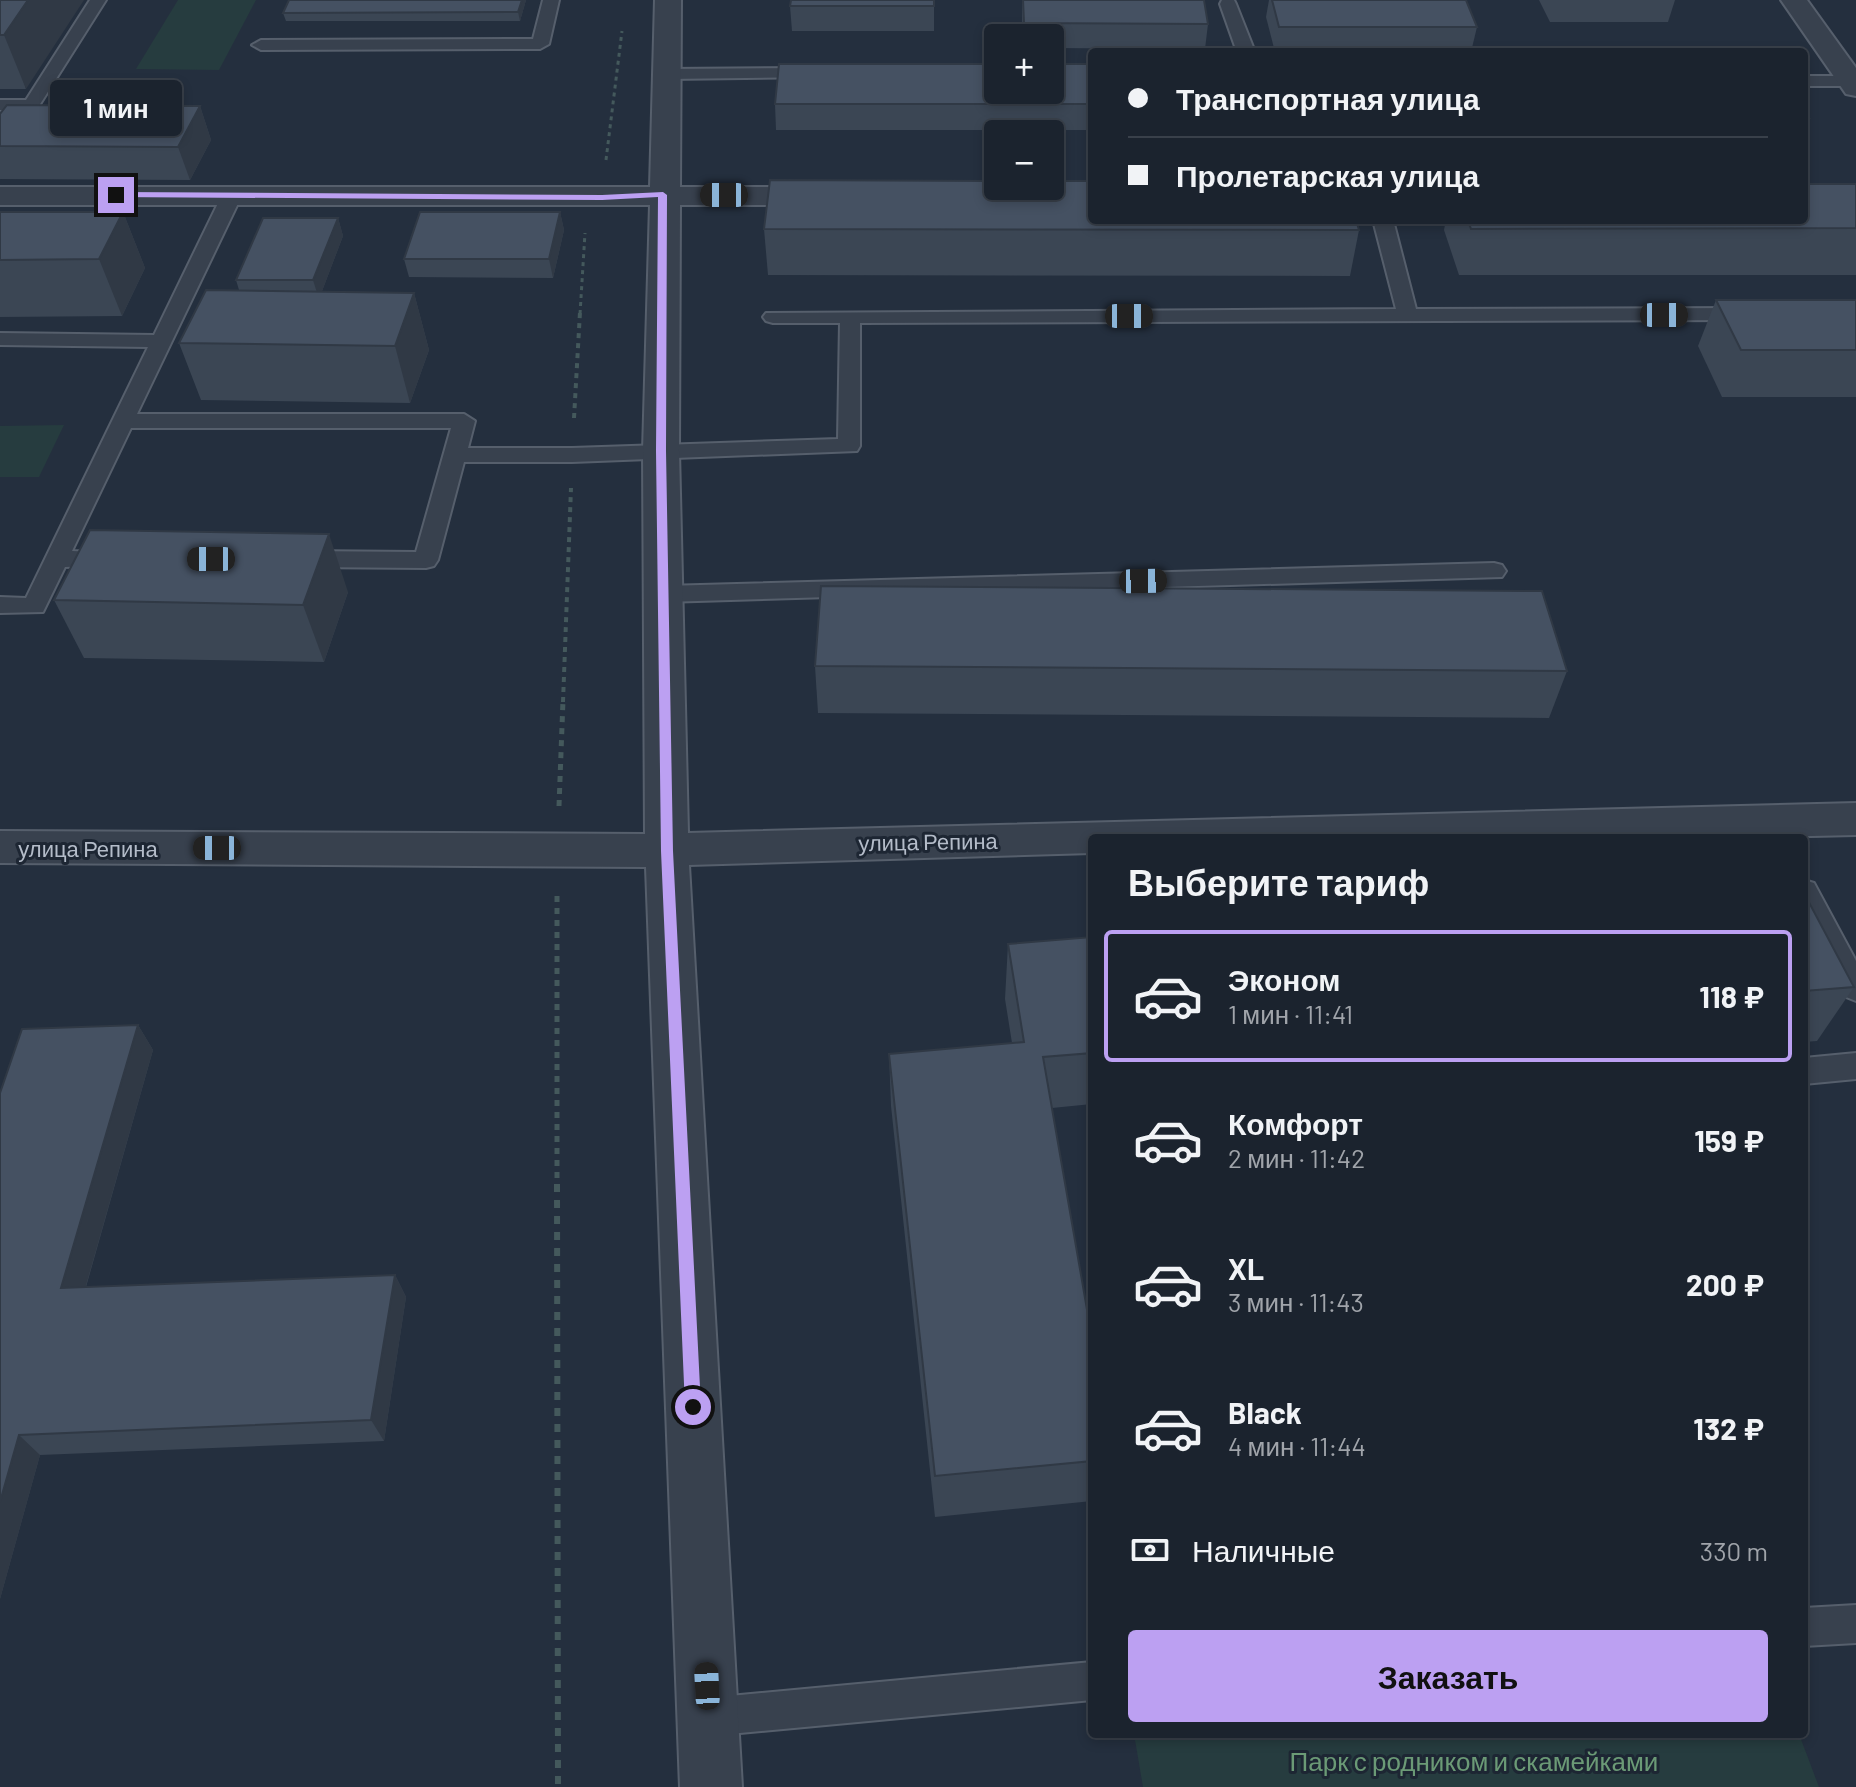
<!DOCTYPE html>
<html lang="ru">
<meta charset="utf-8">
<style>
:root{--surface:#1b232e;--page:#242b36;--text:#f1f3f6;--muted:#a0a4aa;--line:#39404a;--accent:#bca0f2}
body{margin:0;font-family:Barlow,sans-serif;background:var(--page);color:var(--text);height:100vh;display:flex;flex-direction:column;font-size:30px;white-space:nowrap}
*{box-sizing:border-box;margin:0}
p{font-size:26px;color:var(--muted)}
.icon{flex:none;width:44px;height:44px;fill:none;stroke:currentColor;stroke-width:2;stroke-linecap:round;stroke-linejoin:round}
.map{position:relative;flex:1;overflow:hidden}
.panel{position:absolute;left:1088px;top:834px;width:720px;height:904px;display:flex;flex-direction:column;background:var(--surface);border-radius:8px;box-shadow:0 4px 12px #0003,0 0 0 2px var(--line)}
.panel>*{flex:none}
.guide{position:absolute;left:1088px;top:48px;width:720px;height:176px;border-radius:8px;box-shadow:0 4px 12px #0003,0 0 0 2px var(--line);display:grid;align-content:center;height:176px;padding:0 40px;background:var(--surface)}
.controls{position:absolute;left:984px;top:24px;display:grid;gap:16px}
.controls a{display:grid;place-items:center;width:80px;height:80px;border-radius:8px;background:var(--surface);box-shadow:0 4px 12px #0003,0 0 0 2px var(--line);font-size:40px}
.end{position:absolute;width:36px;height:36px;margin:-18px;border:10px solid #bca0f2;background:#111;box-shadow:0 0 0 4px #111}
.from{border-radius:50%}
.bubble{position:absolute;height:56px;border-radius:8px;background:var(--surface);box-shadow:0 4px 12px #0003,0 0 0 2px var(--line);font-size:26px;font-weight:700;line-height:56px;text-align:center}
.car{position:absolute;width:24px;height:48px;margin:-24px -12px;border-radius:10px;box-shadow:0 0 6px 2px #0007;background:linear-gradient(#222 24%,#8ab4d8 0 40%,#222 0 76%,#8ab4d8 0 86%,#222 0)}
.guide b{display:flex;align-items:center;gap:28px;height:76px;font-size:30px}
.guide b+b{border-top:2px solid var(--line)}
.guide i{width:20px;height:20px;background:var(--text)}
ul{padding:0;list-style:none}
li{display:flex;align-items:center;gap:24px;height:132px;margin:0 16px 12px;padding:0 24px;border:4px solid transparent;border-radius:8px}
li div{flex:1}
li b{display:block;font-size:30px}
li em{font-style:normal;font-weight:700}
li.on{border-color:var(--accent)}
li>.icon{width:72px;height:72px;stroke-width:1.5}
h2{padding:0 40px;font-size:36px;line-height:96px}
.pay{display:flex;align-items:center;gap:20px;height:88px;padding:0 40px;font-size:30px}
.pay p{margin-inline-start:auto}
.button{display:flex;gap:16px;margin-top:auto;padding:16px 40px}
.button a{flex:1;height:92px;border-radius:8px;background:var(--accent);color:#111;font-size:32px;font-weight:700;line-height:92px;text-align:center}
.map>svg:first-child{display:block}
.green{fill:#263c3f}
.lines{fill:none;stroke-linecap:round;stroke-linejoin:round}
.lane-casing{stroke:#565f6c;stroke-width:4}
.street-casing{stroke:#565f6c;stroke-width:4}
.path-far3{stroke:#44595c;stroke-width:3;stroke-dasharray:4 4;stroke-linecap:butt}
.path-far2{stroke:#44595c;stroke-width:4;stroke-dasharray:5 5;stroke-linecap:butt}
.path-far1{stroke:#44595c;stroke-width:5;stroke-dasharray:6 6;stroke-linecap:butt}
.path{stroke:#44595c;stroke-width:6;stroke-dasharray:8 8;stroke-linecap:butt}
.lane{fill:#38414e;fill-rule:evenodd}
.street{fill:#38414e;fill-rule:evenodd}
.wall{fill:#3b4654}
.shaded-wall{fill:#303945}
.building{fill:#455162;stroke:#303945;stroke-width:2}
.route{fill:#bca0f2}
.labels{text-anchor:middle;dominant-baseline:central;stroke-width:6;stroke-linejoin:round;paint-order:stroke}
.street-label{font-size:22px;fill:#b4bcc9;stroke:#1d2633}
.near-park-label{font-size:26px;fill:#6b9a76;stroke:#1d2633}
</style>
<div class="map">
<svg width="1856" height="1787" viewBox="0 0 1856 1787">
<rect width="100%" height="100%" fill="#242f3e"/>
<g class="green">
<polygon points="178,0 256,0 219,70 136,69"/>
<polygon points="64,425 39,477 0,477 0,426"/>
<polygon points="1134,1734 1799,1734 1819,1787 1143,1787"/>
</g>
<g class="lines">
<defs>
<g id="lane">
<polygon points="90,0 106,0 37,109 0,110 0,100 26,100"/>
<polygon points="543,0 559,0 549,44 540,49 261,50 252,45 261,40 533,39"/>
<polygon points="1222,0 1234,0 1236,4 1255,52 1237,52 1220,4"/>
<polygon points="813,68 819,69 822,73 819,77 668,79 659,74 668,69"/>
<rect x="1804" y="76" width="52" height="10"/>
<polygon points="232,189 242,195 137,414 464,414 475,421 468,448 572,448 838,439 840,323 773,323 766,321 763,317 766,313 1396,309 1373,220 1393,220 1416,309 1747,308 1757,314 1747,320 860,323 860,446 857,451 572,462 464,462 438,560 434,566 426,568 302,567 294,565 290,559 294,553 302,551 416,552 451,428 131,428 72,551 120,553 124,559 120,565 65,567 43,612 0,613 0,597 26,598 148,347 0,345 0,333 154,335 222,195"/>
<polygon points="1494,563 1502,565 1506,571 1502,577 664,602 655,600 652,594 655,588 664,586"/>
<polygon points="1804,880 1814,883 1856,961 1856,1001 1846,997 1804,918"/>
<polygon points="1856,1053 1856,1079 1804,1084 1804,1058"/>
<polygon points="1856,1605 1856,1643 1804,1646 1804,1608"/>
<polygon points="1092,1662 1092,1700 708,1736 694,1731 689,1717 694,1703 708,1698"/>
</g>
<g id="street">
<polygon points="655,0 681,0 680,187 830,187 841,190 845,196 841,202 830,205 680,205 679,451 688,833 1856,803 1856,835 1730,838 1092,838 1092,853 689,865 742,1787 680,1787 646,867 0,863 0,831 645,834 643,451 650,205 0,205 0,187 650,187"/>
<polygon points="1781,0 1807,0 1856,68 1856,96 1846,94"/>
</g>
</defs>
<use href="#lane" class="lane-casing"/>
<use href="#street" class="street-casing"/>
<g class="path-far3">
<polyline points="606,160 622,31"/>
<polyline points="580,314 585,233"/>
</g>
<g class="path-far2">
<polyline points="574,418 580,312"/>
<polyline points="563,702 571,488"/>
</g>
<g class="path-far1">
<polyline points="559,806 563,700"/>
<polyline points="557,896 557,1186"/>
</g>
<polyline class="path" points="557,1184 558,1787"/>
<use href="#lane" class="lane"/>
<use href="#street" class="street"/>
</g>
<g class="wall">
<polygon points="0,0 26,89 0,89"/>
<polygon points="526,0 520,21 286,21 283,13"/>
<polygon points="934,0 934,31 792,31 790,6"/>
<polygon points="1022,0 1204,0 1208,24 1205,49 1050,48 1050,38 1022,38"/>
<polygon points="1269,0 1466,0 1477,27 1471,52 1275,52 1266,17"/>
<polygon points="1539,0 1675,0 1668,22 1550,22"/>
<polygon points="1092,64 1092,130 776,130 775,104"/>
<polygon points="200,106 211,140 190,180 0,179 0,114"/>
<polygon points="1804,110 1809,118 1804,132"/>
<polygon points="1856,184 1856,275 1459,275 1444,230 1446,220 1804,220"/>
<polygon points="0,212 123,212 145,268 122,316 0,317"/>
<polygon points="560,212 564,230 553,278 409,277 404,259"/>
<polygon points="338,218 343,236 322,291 414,293 429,350 410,403 201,400 179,343 239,290 236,280"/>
<polygon points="764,229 1359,230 1350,276 768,275"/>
<polygon points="1716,300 1856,300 1856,397 1722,397 1698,346"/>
<polygon points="348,592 324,662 84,658 54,600"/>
<polygon points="815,666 1567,671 1549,718 818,713"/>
<polygon points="1804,893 1854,987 1817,1041 1804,1042"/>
<polygon points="1092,937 1092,1104 1052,1108 1092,1338 1092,1501 935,1517 891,1106 889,1054 1012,1043 1005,999 1008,944"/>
<polygon points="138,1025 153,1050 86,1287 395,1275 406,1297 384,1441 40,1455 0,1599 0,1093"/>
</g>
<g class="shaded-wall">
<polygon points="28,0 84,0 26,89 4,35"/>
<polygon points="522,0 526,0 520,21 518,12"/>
<polygon points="200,106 211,140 190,180 178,147"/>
<polygon points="123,212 145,268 122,316 99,259"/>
<polygon points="560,212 564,230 553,278 549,259"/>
<polygon points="338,218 343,236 319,299 313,280"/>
<polygon points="414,293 429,350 410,403 395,346"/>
<polygon points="329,534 348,592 324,662 303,605"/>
<polygon points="138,1025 153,1050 79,1310 61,1288"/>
<polygon points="395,1275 406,1297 384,1441 371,1420"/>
<polygon points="19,1435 40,1455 0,1599 0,1502"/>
</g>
<g class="building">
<polygon points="0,0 28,0 4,35 0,35"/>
<polygon points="289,0 522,0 518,12 283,13"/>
<polygon points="791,0 934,0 934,6 790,6"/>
<polygon points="1023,0 1204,0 1208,24 1024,23"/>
<polygon points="1272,0 1466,0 1477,27 1279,27"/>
<polygon points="779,64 998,64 998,90 1050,90 1050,64 1092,64 1092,104 775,104"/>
<polygon points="7,105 200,106 178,147 0,146 0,114"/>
<polygon points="1804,110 1809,118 1804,118"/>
<polygon points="770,180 998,181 998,186 1050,186 1050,181 1092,181 1092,220 1356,220 1359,230 764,229"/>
<polygon points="1804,184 1856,184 1856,228 1471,229 1468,220 1804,220"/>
<polygon points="0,212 123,212 99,259 0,260"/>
<polygon points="420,212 560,212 549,259 404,259"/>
<polygon points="263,218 338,218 313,280 236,280"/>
<polygon points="206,290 414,293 395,346 179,343"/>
<polygon points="1716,300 1856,300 1856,350 1741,350"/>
<polygon points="90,530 329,534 303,605 54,600"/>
<polygon points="821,586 1542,591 1567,671 815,666"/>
<polygon points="1804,893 1854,987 1804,991"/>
<polygon points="1092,937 1092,1053 1043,1057 1092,1338 1092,1461 935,1476 889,1054 1024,1042 1008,944"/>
<polygon points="138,1025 61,1288 395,1275 371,1420 19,1435 0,1502 0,1093 22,1029"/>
</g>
<polygon class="route" points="116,192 602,195 663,192 667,195 666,451 673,851 701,1407 699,1413 688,1413 685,1407 661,851 656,451 658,197 602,200 113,197"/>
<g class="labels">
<g class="street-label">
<text transform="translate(928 841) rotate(-1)">улица Репина</text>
<text x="88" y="848">улица Репина</text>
</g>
<g class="near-park-label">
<text x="1474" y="1760">Парк с родником и скамейками</text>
</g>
</g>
</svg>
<div class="controls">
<a>+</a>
<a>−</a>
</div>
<i class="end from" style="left:693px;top:1407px"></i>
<i class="end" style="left:116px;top:195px"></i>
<div class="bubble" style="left:50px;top:80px;width:132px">1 мин</div>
<i class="car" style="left:724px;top:195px;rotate:270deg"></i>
<i class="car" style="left:1664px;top:315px;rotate:90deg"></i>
<i class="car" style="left:1129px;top:316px;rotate:90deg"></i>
<i class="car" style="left:211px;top:559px;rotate:270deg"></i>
<i class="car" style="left:1143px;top:581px;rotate:89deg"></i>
<i class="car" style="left:217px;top:848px;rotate:270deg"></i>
<i class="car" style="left:707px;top:1686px;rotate:357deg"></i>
<div class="guide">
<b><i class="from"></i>Транспортная улица</b>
<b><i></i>Пролетарская улица</b>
</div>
<section class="panel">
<h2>Выберите тариф</h2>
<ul>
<li class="on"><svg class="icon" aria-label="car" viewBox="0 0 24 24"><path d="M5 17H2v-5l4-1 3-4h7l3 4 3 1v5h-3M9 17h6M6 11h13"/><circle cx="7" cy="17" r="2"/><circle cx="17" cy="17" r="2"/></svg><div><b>Эконом</b><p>1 мин · 11:41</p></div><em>118 ₽</em></li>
<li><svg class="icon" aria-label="car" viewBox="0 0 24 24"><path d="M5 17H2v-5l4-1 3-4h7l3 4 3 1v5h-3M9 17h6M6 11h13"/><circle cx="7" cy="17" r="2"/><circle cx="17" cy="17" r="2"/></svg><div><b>Комфорт</b><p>2 мин · 11:42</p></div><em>159 ₽</em></li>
<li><svg class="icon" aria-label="car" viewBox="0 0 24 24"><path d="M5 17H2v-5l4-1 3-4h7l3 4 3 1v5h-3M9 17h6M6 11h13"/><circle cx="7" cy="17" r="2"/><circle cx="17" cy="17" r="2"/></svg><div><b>XL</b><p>3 мин · 11:43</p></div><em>200 ₽</em></li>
<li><svg class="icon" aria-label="car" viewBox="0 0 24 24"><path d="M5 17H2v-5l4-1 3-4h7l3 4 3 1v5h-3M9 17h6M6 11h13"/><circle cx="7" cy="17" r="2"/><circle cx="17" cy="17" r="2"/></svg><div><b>Black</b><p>4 мин · 11:44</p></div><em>132 ₽</em></li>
</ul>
<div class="pay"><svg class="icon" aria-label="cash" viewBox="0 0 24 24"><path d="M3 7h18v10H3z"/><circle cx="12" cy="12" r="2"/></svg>Наличные<p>330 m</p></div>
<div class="button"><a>Заказать</a></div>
</section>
</div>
